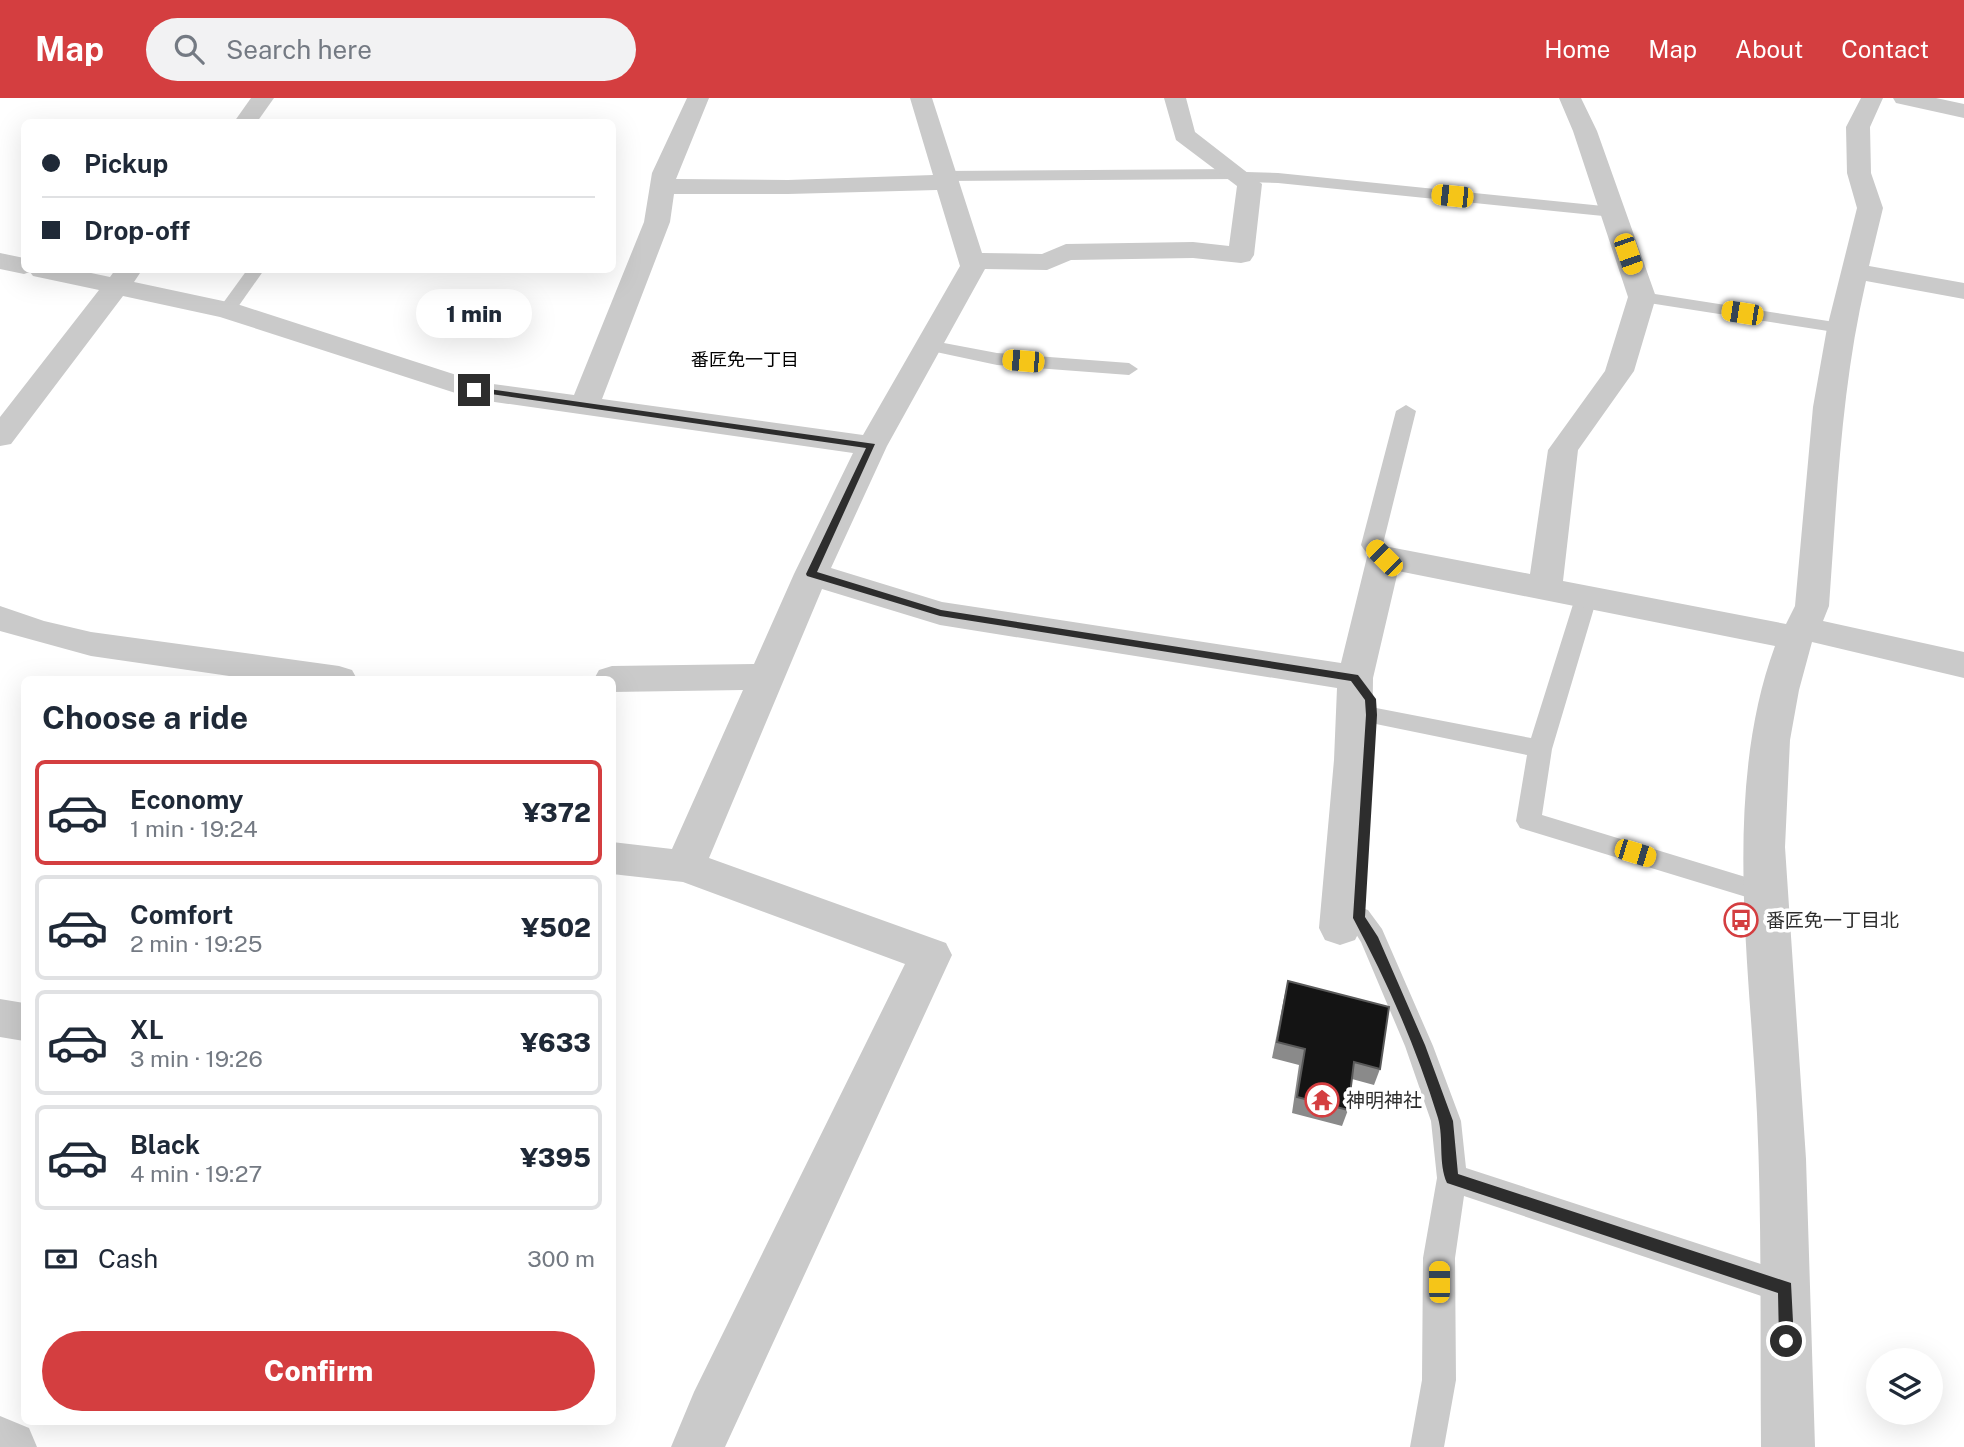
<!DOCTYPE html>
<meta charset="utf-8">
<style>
:root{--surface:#fff;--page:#f2f2f3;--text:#1f2937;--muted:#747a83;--line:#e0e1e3;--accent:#d43e40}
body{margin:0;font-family:"Public Sans","Noto Sans JP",sans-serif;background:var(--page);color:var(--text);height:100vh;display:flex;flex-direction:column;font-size:26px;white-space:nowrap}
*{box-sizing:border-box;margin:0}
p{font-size:23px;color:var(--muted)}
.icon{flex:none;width:38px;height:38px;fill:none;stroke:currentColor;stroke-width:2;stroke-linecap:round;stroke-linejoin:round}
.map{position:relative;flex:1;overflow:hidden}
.side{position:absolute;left:21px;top:578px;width:595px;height:749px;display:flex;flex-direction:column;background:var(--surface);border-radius:10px;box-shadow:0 7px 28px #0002}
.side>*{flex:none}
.top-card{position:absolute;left:21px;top:21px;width:595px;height:154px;border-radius:10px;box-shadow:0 7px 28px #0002;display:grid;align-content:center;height:154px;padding:0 21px;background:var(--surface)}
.buttons{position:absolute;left:1866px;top:1250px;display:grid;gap:14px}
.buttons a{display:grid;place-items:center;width:77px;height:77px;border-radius:50%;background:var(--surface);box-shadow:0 7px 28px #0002;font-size:35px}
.end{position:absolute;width:32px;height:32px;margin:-16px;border:9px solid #2d2d2d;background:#fff;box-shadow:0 0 0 4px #fff}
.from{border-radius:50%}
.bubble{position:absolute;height:49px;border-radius:24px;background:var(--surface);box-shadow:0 7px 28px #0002;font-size:23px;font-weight:800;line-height:49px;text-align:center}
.car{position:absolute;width:21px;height:42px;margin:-21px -10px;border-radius:9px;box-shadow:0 0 5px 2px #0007;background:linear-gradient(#f5c518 24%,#345 0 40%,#f5c518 0 76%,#345 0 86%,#f5c518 0)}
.top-card b{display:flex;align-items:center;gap:24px;height:66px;font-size:26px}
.top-card b+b{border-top:2px solid var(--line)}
.top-card i{width:18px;height:18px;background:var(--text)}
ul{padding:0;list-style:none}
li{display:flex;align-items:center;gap:21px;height:105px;margin:0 14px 10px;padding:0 7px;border:4px solid var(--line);border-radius:10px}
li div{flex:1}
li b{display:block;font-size:26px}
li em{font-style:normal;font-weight:800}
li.active{border-color:var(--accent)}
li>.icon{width:63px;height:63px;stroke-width:1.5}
h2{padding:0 21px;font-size:32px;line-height:84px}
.pay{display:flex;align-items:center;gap:18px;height:77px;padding:0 21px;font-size:26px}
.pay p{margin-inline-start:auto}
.action{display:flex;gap:14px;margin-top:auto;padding:14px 21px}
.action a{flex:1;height:80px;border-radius:42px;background:var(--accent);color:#fff;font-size:28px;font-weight:800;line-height:80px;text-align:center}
header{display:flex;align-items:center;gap:42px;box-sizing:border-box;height:98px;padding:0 35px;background:var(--accent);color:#fff}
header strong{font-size:33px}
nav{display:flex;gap:38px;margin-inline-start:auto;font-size:24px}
.search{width:490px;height:63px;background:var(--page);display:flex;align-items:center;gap:18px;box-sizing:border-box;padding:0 24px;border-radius:38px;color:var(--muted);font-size:26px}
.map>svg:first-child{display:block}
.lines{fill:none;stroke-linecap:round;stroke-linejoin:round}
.lane{fill:#cacaca;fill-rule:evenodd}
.street{fill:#cacaca;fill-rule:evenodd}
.wall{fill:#8a8a8a}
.building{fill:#141414;stroke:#5a5a5a;stroke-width:2}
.route{fill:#2d2d2d}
.labels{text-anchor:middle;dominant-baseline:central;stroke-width:7;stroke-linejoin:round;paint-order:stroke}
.far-neighbourhood-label{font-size:18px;fill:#000;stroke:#fff}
.poi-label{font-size:19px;fill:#2d2d2d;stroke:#fff;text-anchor:start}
</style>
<header>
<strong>Map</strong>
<div class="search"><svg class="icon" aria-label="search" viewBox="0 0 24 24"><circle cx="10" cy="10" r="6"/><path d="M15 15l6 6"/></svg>Search here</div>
<nav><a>Home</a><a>Map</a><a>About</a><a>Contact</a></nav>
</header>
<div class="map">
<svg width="1964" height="1349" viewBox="0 0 1964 1349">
<rect width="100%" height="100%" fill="#fff"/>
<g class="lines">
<g class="lane">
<polygon points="1239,71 1246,74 1278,75 1613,109 1621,114 1613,119 1278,85 1243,84 1236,81 943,83 935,78 943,73"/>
<polygon points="247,172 264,172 233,216 221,216 218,212"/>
<polygon points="1642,194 1841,225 1850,230 1841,235 1636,203 1633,199 1636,195"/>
<polygon points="928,242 997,255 1129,265 1138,271 1129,277 997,267 922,251 919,247 922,243"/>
<path d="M1406,307L1416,313L1383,446L1395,459L1392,464C1377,468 1369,459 1361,447L1396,313Z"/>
<polygon points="1586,493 1594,495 1597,500 1552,651 1542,717 1775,788 1779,795 1775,802 1766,805 1520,730 1516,723 1527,657 1371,625 1363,623 1359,617 1363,611 1371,609 1531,640 1575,500 1578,495"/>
<polygon points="1359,809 1368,812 1382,831 1433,948 1461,1023 1466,1070 1785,1174 1796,1179 1801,1190 1796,1201 1785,1206 1464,1098 1455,1160 1456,1282 1444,1349 1410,1349 1422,1282 1423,1160 1437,1080 1431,1023 1405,948 1361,844 1346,820 1350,812"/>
</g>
<g class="street">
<polygon points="251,0 274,0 257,24 234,24"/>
<path d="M687,0H709L676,81L788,82L933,77L910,0H932L982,155L1042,156L1066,146L1193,144L1229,148L1237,88L1176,42L1164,0H1186L1195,34L1262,86L1254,157L1250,163L1241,165L1193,160L1071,162L1047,172L985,171L887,348L831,470L942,504L1341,565L1367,459L1372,451L1384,448L1530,476L1548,352L1605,273L1628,199L1573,33L1559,0H1581L1597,33L1656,199L1634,273L1578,352L1563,483L1786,526L1795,508L1813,309L1827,230L1857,110L1847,75L1846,29L1861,0H1883L1870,29L1871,75L1883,110L1869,168L1964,185V201L1866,183C1841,290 1837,399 1829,508L1823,523L1964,554V580L1812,544L1799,592L1790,642L1785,749L1806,1061L1815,1349H1761C1760,1238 1762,1127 1757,1016C1750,866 1722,692 1775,548L1398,473L1373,580L1372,662L1361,830L1355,842L1340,847L1325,842L1319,830L1334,662L1337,590L940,527L822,491L709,760L946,845L952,857L725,1349H671L694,1294L905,866L683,784L612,776V744L672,751L743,592L612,594V581H594L599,572L612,568L754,566L794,476L853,355L474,301L220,219L123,198L11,346L0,348V319L99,192L33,178L30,174L24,176L0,171V155L24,160V172H77L110,179L115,172H142L134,184L237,206L478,284L574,297L644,124L652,75ZM937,92L960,168L863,337L602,301L670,124L674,96H788Z"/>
<polygon points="1893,0 1936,0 1964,6 1964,20 1896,5"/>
<polygon points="0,508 44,523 91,534 339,568 352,572 357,581 250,581 91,558 0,533"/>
<polygon points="0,901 24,905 24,943 0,939"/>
<polygon points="0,1318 29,1330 37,1349 0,1349"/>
</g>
</g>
<polygon class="wall" points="1288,883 1380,971 1374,987 1352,981 1348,1012 1342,1028 1292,1015 1299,967 1272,960 1284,900"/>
<polygon class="building" points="1288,883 1389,909 1380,971 1354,964 1348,1012 1297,999 1305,951 1277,944"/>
<path class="route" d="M474,289L875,346L817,474L941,512L1358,577L1376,601L1377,617L1365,819L1378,839L1425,947L1453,1023L1458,1076L1791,1185L1794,1243L1792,1248L1786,1251L1781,1248L1779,1243L1778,1195L1447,1085C1438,1065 1444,1041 1438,1020C1417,951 1387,883 1353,820L1366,617L1365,602L1351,583L940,518L807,478L806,476L866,350L470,293V290Z"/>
<defs>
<symbol id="bus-ring" viewBox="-11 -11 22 22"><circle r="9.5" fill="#fff" stroke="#d43e40" stroke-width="1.5"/><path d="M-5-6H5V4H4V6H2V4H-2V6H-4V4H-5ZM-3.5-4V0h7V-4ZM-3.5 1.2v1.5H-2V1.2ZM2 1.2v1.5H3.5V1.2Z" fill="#d43e40"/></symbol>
<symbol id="temple-ring" viewBox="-11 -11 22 22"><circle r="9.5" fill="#fff" stroke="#d43e40" stroke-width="1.5"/><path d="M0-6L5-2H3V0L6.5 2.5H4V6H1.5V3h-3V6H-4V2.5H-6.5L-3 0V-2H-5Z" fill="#d43e40"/></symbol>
</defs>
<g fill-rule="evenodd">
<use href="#bus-ring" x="1722" y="803" width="38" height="38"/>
<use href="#temple-ring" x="1303" y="983" width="38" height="38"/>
</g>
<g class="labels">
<g class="far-neighbourhood-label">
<text x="745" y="261">番匠免一丁目</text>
</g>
<g class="poi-label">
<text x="1766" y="822">番匠免一丁目北</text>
<text x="1346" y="1002">神明神社</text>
</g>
</g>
</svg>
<div class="buttons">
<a><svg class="icon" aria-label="layers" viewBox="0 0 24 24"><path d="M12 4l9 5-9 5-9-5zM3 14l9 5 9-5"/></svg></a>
</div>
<i class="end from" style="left:1786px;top:1243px"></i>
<i class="end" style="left:474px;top:292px"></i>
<div class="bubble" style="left:416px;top:191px;width:116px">1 min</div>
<i class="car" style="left:1452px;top:98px;rotate:276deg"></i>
<i class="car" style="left:1628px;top:156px;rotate:161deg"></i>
<i class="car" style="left:1742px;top:215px;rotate:279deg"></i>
<i class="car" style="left:1023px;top:263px;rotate:275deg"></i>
<i class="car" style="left:1384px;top:460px;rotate:315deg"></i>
<i class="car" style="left:1635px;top:755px;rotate:107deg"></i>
<i class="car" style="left:1439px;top:1184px;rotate:0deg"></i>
<div class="top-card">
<b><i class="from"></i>Pickup</b>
<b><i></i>Drop-off</b>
</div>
<section class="side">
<h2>Choose a ride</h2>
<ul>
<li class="active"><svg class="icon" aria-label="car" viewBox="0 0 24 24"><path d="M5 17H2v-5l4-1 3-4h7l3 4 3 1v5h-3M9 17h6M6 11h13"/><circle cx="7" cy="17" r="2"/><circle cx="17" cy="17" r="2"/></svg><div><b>Economy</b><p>1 min · 19:24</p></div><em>¥372</em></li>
<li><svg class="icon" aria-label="car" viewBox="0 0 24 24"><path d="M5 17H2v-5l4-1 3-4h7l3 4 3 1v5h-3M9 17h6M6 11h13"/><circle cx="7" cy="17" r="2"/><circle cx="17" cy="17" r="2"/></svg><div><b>Comfort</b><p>2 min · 19:25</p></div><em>¥502</em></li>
<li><svg class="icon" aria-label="car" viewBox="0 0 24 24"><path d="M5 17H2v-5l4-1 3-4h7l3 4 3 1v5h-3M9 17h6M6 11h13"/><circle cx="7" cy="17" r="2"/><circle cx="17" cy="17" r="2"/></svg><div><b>XL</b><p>3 min · 19:26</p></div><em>¥633</em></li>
<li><svg class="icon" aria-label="car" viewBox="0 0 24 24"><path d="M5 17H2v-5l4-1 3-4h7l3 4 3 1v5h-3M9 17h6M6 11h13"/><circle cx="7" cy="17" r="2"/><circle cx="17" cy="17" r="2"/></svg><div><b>Black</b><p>4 min · 19:27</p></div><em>¥395</em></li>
</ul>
<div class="pay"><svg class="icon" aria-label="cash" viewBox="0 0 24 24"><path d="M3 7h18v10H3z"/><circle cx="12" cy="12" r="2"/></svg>Cash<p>300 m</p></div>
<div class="action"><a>Confirm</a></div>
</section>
</div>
